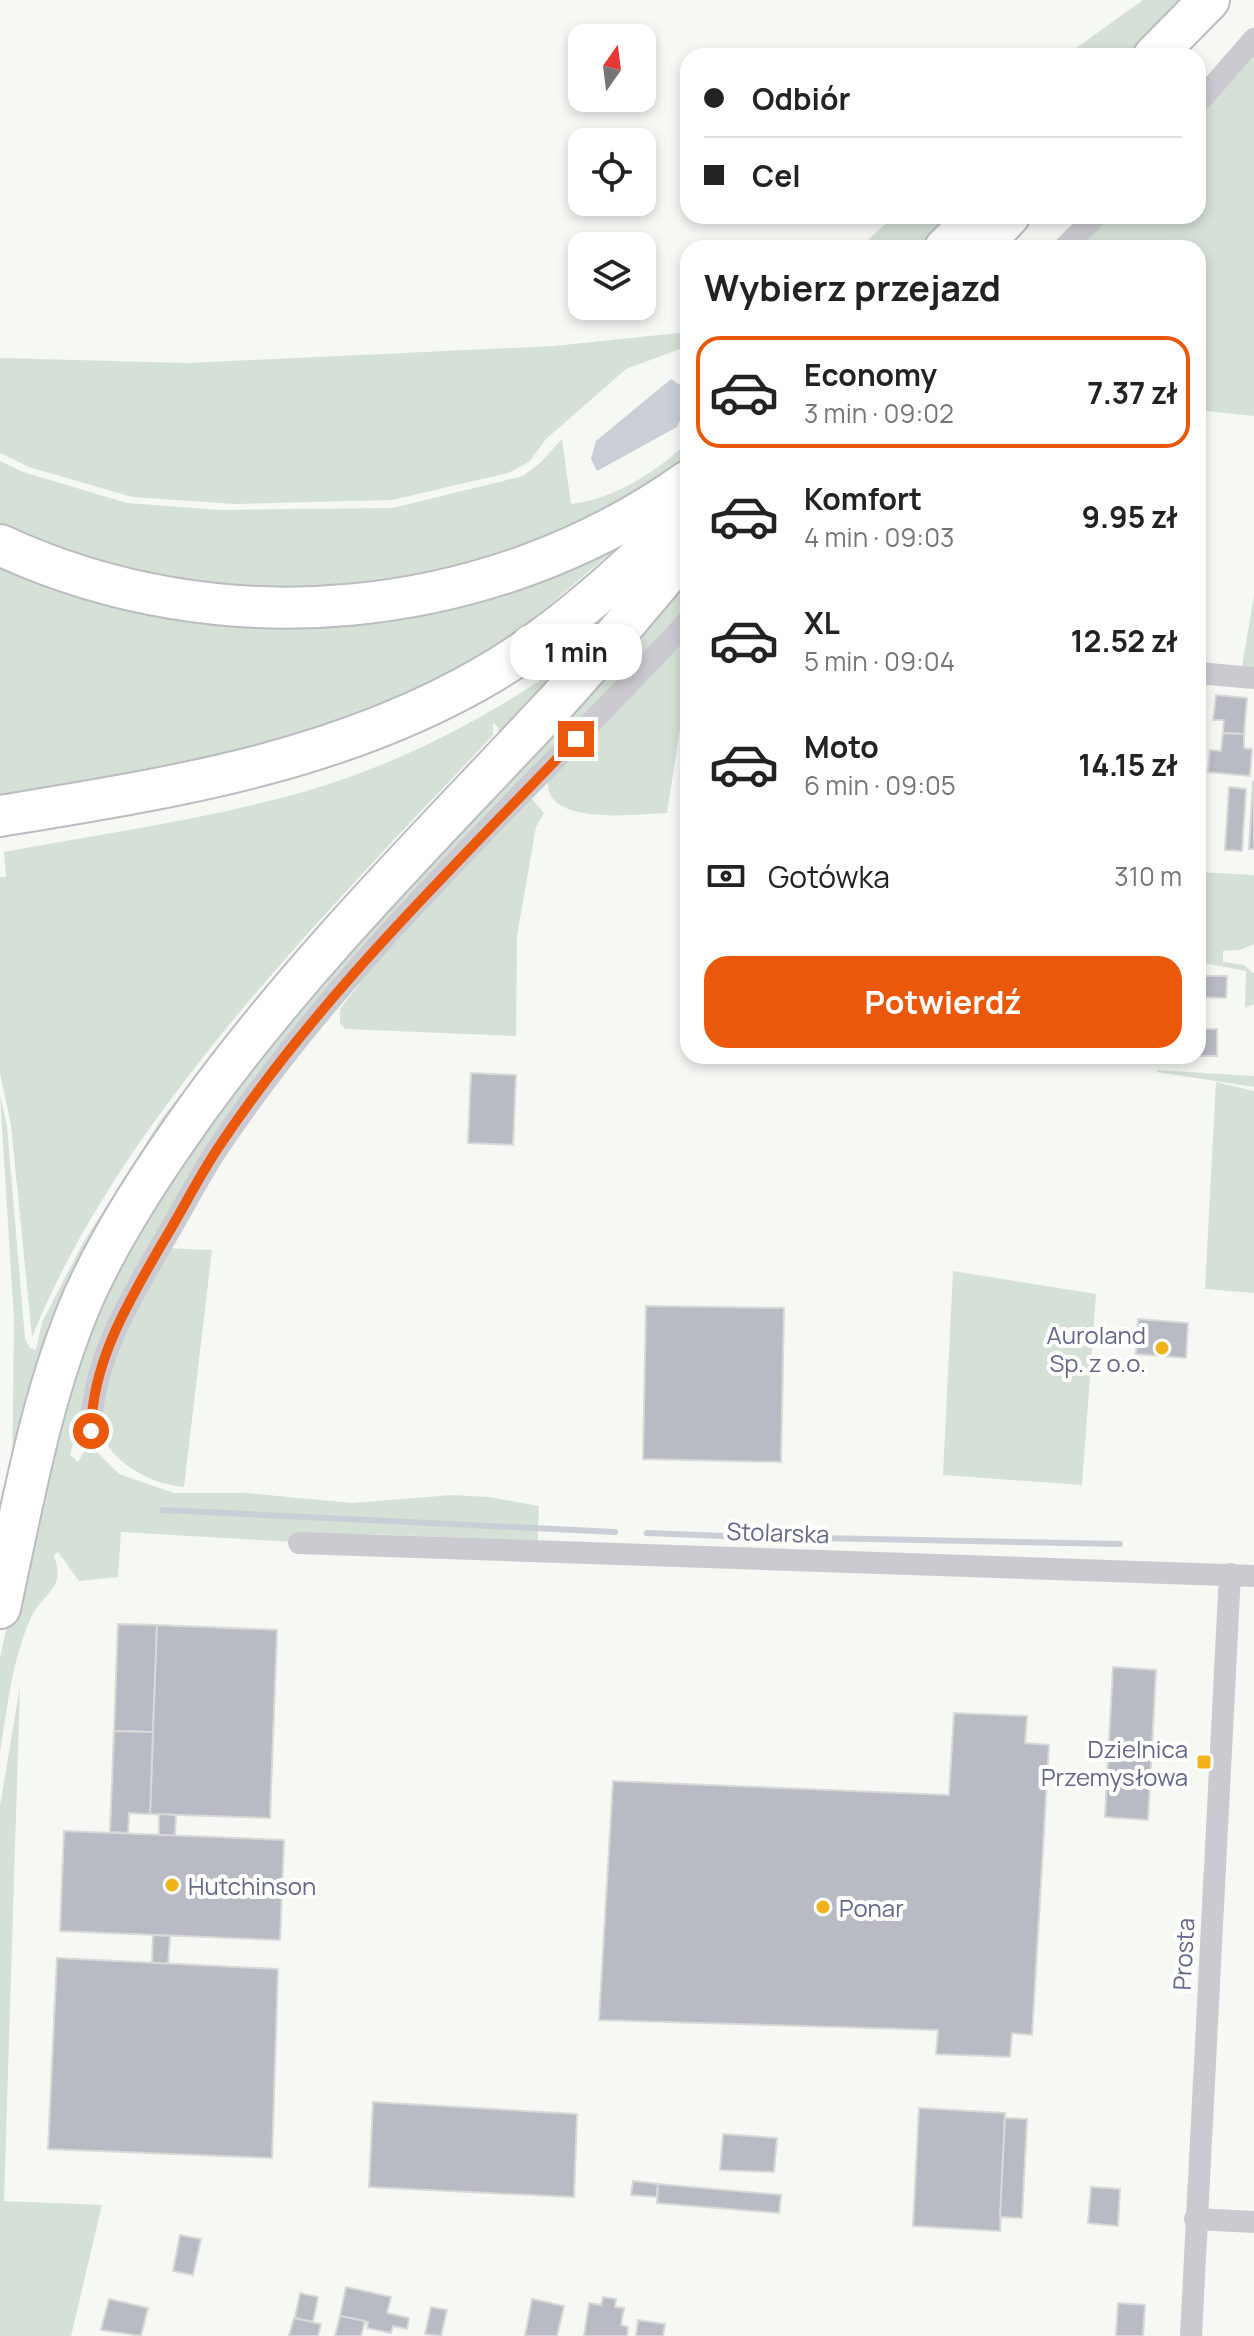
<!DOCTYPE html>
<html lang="pl">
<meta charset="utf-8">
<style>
:root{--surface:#fff;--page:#f2f2f2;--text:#222;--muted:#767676;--line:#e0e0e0;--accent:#ea580c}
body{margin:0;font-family:Manrope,sans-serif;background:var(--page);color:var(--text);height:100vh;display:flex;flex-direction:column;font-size:30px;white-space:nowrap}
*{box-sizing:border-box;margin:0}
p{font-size:26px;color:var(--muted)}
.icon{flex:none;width:44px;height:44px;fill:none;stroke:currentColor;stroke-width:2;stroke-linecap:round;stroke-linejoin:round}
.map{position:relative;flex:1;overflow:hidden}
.drawer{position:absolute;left:680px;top:240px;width:526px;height:824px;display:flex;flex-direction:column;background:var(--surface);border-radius:24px;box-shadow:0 4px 12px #0003}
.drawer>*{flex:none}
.top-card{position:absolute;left:680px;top:48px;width:526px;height:176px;border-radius:24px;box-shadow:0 4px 12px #0003;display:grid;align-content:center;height:176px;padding:0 24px;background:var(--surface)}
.needle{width:52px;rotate:14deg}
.buttons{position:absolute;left:568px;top:24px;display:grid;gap:16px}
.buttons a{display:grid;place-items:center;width:88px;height:88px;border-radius:16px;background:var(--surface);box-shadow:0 4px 12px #0003;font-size:40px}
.end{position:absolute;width:36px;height:36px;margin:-18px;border:10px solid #ea580c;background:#fff;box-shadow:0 0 0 4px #fff}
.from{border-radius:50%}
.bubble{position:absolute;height:56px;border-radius:24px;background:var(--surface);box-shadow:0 4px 12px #0003;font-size:26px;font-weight:700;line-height:56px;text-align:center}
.top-card b{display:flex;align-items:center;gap:28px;height:76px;font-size:30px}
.top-card b+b{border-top:2px solid var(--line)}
.top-card i{width:20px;height:20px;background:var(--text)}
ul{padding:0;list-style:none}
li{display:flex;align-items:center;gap:24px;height:112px;margin:0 16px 12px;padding:0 8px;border:4px solid transparent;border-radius:24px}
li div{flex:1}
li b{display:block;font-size:30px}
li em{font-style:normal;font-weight:700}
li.on{border-color:var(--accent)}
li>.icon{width:72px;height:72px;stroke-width:1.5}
h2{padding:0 24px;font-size:36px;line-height:96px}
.pay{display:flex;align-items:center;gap:20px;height:88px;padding:0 24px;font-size:30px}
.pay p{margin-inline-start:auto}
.primary-button{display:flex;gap:16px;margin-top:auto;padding:16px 24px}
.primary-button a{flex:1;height:92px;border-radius:24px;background:var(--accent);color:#fff;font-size:32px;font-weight:700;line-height:92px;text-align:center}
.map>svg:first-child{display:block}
.green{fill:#d5e0d6;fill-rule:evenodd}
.water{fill:#caced7}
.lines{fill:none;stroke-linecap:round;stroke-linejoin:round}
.stream{stroke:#caced7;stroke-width:6}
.building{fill:#b8bac4;stroke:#d8d9d7;stroke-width:2}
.highway-casing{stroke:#bbbcc1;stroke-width:44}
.street{stroke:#cacad0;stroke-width:22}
.highway{stroke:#fff;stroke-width:40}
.route{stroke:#ea580c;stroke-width:10}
.poi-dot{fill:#f3b219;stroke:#fff;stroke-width:3}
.labels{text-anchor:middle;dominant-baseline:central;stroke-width:8;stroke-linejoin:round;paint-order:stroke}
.poi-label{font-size:24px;fill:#646788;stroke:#fff;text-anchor:end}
.street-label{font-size:24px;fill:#646788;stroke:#fff}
</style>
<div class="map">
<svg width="1254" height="2336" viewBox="0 0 1254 2336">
<rect width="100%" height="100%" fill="#f6f8f4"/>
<g class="green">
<polygon points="1143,0 1191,0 1131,56 1065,56"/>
<polygon points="1254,39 1254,416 1198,410 1198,248 1064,248 1096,216 1198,216 1198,103"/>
<polygon points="894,216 957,216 923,248 859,248"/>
<polygon points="688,332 688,346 626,369 546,439 529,462 508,473 392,500 235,504 132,497 29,467 0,453 0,358 188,363 554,346"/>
<path d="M562,439L571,504C612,500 658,471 688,442V462L606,518L479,565L363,589L197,590L0,535V461L23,472L127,503L219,510L393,508L523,476L540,463Z"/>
<path d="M679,498L514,644L312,742L0,805V554L323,616ZM619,541L622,547L537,619L535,617L614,550L497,598L496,595Z"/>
<path d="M688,575V612L633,662L623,686L291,1039L92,1369L70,1455L78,1462L86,1448L91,1446L119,1474L174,1493H246L352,1503L452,1495L489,1497L539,1506L538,1526L161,1511L538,1530V1541L372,1534L294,1542L121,1532L118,1577L79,1581L58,1552L54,1556C67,1590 42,1592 30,1620C12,1660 7,1710 0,1753V1658L62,1374L89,1303L239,1067Z"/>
<polygon points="1254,595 1254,673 1242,667"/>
<path d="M688,634V677L667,813C638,814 544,827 548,781Z"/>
<path d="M576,656L214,1062L12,1484L14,1320L0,1094L7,1127L25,1339L30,1348L36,1350L42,1322L83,1243L162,1118L278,975L372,868L489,746L498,733V727L493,723V735C330,909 122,1114 32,1337L11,1125L0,1073V877H6L4,852C106,833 210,819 310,790C407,761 494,714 576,656Z"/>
<polygon points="530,797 544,813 536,827 517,936 516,1036 345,1029 340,1023 340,1009 414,913"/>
<polygon points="1198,872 1254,875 1254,944 1240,950 1223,951 1223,962 1244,965 1254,974 1254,1004 1245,1008 1246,971 1198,962"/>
<polygon points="1157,1070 1254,1076 1254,1087 1157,1072"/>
<polygon points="1216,1082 1254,1091 1254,1293 1205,1289"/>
<path d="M164,1248L212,1250L184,1487C163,1485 145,1478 128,1466C54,1413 133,1306 164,1248Z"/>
<polygon points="953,1271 1096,1294 1082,1485 943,1475"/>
<polygon points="20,1686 4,2201 102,2205 71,2336 0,2336 0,1806"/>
</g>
<polygon class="water" points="671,379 688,390 688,401 677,427 597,471 591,459 596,441"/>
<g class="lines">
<g class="stream">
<polyline points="163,1510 615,1532"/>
<polyline points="647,1533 748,1537"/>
<polyline points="767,1537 1120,1544"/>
</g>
</g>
<g class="building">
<polygon points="1216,695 1247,698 1244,734 1223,733 1224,720 1213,720"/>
<polygon points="1223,733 1244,734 1244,748 1252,749 1250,776 1208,772 1210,750 1221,751"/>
<polygon points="1253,782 1254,782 1254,849 1249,849"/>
<polygon points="1229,787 1246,789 1242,851 1225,850"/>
<polygon points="1198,976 1227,976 1226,998 1198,997"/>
<rect x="1198" y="1029" width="19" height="27"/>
<polygon points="471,1073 516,1075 513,1145 468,1143"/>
<polygon points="646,1306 784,1308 781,1462 643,1459"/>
<polygon points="1138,1319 1188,1323 1186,1358 1136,1354"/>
<polygon points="118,1624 157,1625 153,1732 114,1731"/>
<polygon points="157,1625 277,1630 270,1818 150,1814"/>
<polygon points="1113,1667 1156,1670 1148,1820 1105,1817"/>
<polygon points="954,1713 1027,1716 1025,1743 1049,1745 1032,2035 1012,2033 1010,2057 936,2054 938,2030 599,2020 613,1781 949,1795"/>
<polygon points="114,1731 153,1732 150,1814 129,1813 128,1833 110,1832"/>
<polygon points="159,1814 176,1815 175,1836 159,1835"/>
<polygon points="64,1831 284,1840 280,1940 60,1931"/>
<polygon points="153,1935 170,1936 168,1964 152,1963"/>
<polygon points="57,1958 278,1969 272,2158 48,2149"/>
<polygon points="373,2102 577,2114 574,2197 369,2187"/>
<polygon points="919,2108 1005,2113 1000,2231 913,2226"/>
<polygon points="1005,2118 1027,2119 1022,2218 1000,2217"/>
<polygon points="723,2134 777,2138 774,2172 720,2170"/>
<polygon points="633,2181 658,2184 657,2197 631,2195"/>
<polygon points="658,2184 781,2195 779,2213 657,2203"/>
<polygon points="1091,2187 1120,2189 1118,2226 1088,2223"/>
<polygon points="180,2235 201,2239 193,2275 173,2271"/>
<polygon points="346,2287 391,2297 387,2313 409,2318 407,2329 393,2326 391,2333 367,2328 368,2322 340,2316"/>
<polygon points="300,2293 318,2297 313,2322 295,2318"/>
<polygon points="603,2297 616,2299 615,2307 624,2308 621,2325 628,2327 627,2336 584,2336 589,2303 601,2305"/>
<polygon points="109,2299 148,2308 141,2336 101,2330"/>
<polygon points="532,2299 564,2306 557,2336 525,2336"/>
<polygon points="1118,2303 1145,2305 1143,2336 1116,2336"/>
<polygon points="431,2307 447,2310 441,2336 425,2334"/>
<polygon points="340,2316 365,2321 361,2336 335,2336"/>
<polygon points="294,2318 321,2324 318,2336 289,2336"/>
<polygon points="638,2320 665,2324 663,2336 636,2336"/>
</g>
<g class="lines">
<defs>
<g id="highway">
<polyline points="1154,56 1209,0"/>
<polyline points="945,248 978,216"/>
<polyline points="978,248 1009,216"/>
<path d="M0,545C222,648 489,622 688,481"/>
<path d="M0,816C170,788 341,762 492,672C564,629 628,569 688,510"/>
<path d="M0,1608C23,1503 41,1395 84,1296C114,1230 156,1167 198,1108C304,962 426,842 549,710C597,659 642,603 688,549"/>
</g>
</defs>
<use href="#highway" class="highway-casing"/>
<g class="street">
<polyline points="1198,103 1254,39"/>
<polyline points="1064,248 1096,216"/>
<polyline points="1198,673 1254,678"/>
<path d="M91,1431C92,1361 129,1301 163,1242C182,1211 198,1178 218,1148C349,952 529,793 688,621"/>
<polyline points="299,1543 1254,1576"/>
<polyline points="1195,2219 1254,2222"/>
<polyline points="1191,2336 1230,1574"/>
</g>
<use href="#highway" class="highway"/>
</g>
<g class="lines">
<path class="route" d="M91,1431C92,1361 129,1301 163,1242C182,1211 198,1178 218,1148C318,997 451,870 576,739"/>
</g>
<g class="poi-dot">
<circle cx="1162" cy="1348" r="8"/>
<rect x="1196" y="1754" width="16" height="16" rx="4"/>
<circle cx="172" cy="1885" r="8"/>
<circle cx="823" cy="1907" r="8"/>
</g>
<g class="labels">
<g class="poi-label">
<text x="1146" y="1334">Auroland<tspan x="1146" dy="28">Sp. z o.o.</tspan></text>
<text x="1188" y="1748">Dzielnica<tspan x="1188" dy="28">Przemysłowa</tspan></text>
<text x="188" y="1885" text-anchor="start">Hutchinson</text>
<text x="839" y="1907" text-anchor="start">Ponar</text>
</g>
<g class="street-label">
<text transform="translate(778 1532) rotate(2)">Stolarska</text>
<text transform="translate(1183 1954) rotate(-87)">Prosta</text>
</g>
</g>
</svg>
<div class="buttons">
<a><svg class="needle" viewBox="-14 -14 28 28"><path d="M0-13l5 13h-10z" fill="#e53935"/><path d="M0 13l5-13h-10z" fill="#767676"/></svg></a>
<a><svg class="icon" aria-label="locate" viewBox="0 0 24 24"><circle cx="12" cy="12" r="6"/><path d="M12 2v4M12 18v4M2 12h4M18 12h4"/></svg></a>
<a><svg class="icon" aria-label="layers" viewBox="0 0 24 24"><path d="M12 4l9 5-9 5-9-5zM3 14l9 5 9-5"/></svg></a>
</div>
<i class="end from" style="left:91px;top:1431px"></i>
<i class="end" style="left:576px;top:739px"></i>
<div class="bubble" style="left:510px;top:624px;width:132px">1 min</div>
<div class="top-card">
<b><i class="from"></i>Odbiór</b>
<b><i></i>Cel</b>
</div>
<section class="drawer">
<h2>Wybierz przejazd</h2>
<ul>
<li class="on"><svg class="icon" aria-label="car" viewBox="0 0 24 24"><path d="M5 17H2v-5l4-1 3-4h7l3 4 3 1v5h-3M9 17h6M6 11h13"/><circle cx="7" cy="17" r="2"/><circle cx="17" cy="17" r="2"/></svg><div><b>Economy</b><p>3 min · 09:02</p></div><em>7.37 zł</em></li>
<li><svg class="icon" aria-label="car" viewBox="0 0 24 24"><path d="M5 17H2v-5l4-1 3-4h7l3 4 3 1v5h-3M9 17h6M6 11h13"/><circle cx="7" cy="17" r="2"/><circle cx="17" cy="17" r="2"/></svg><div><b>Komfort</b><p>4 min · 09:03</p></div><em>9.95 zł</em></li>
<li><svg class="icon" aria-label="car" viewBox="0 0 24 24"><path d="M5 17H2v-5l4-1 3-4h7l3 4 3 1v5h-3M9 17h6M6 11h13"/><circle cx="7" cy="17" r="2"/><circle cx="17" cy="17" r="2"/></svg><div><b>XL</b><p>5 min · 09:04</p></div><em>12.52 zł</em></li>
<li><svg class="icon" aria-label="car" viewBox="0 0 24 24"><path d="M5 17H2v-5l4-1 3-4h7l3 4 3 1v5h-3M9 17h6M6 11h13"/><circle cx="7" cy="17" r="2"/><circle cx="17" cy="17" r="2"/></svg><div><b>Moto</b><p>6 min · 09:05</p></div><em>14.15 zł</em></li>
</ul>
<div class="pay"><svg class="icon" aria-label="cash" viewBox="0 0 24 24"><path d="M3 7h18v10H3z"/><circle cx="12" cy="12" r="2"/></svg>Gotówka<p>310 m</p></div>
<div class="primary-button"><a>Potwierdź</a></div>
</section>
</div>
